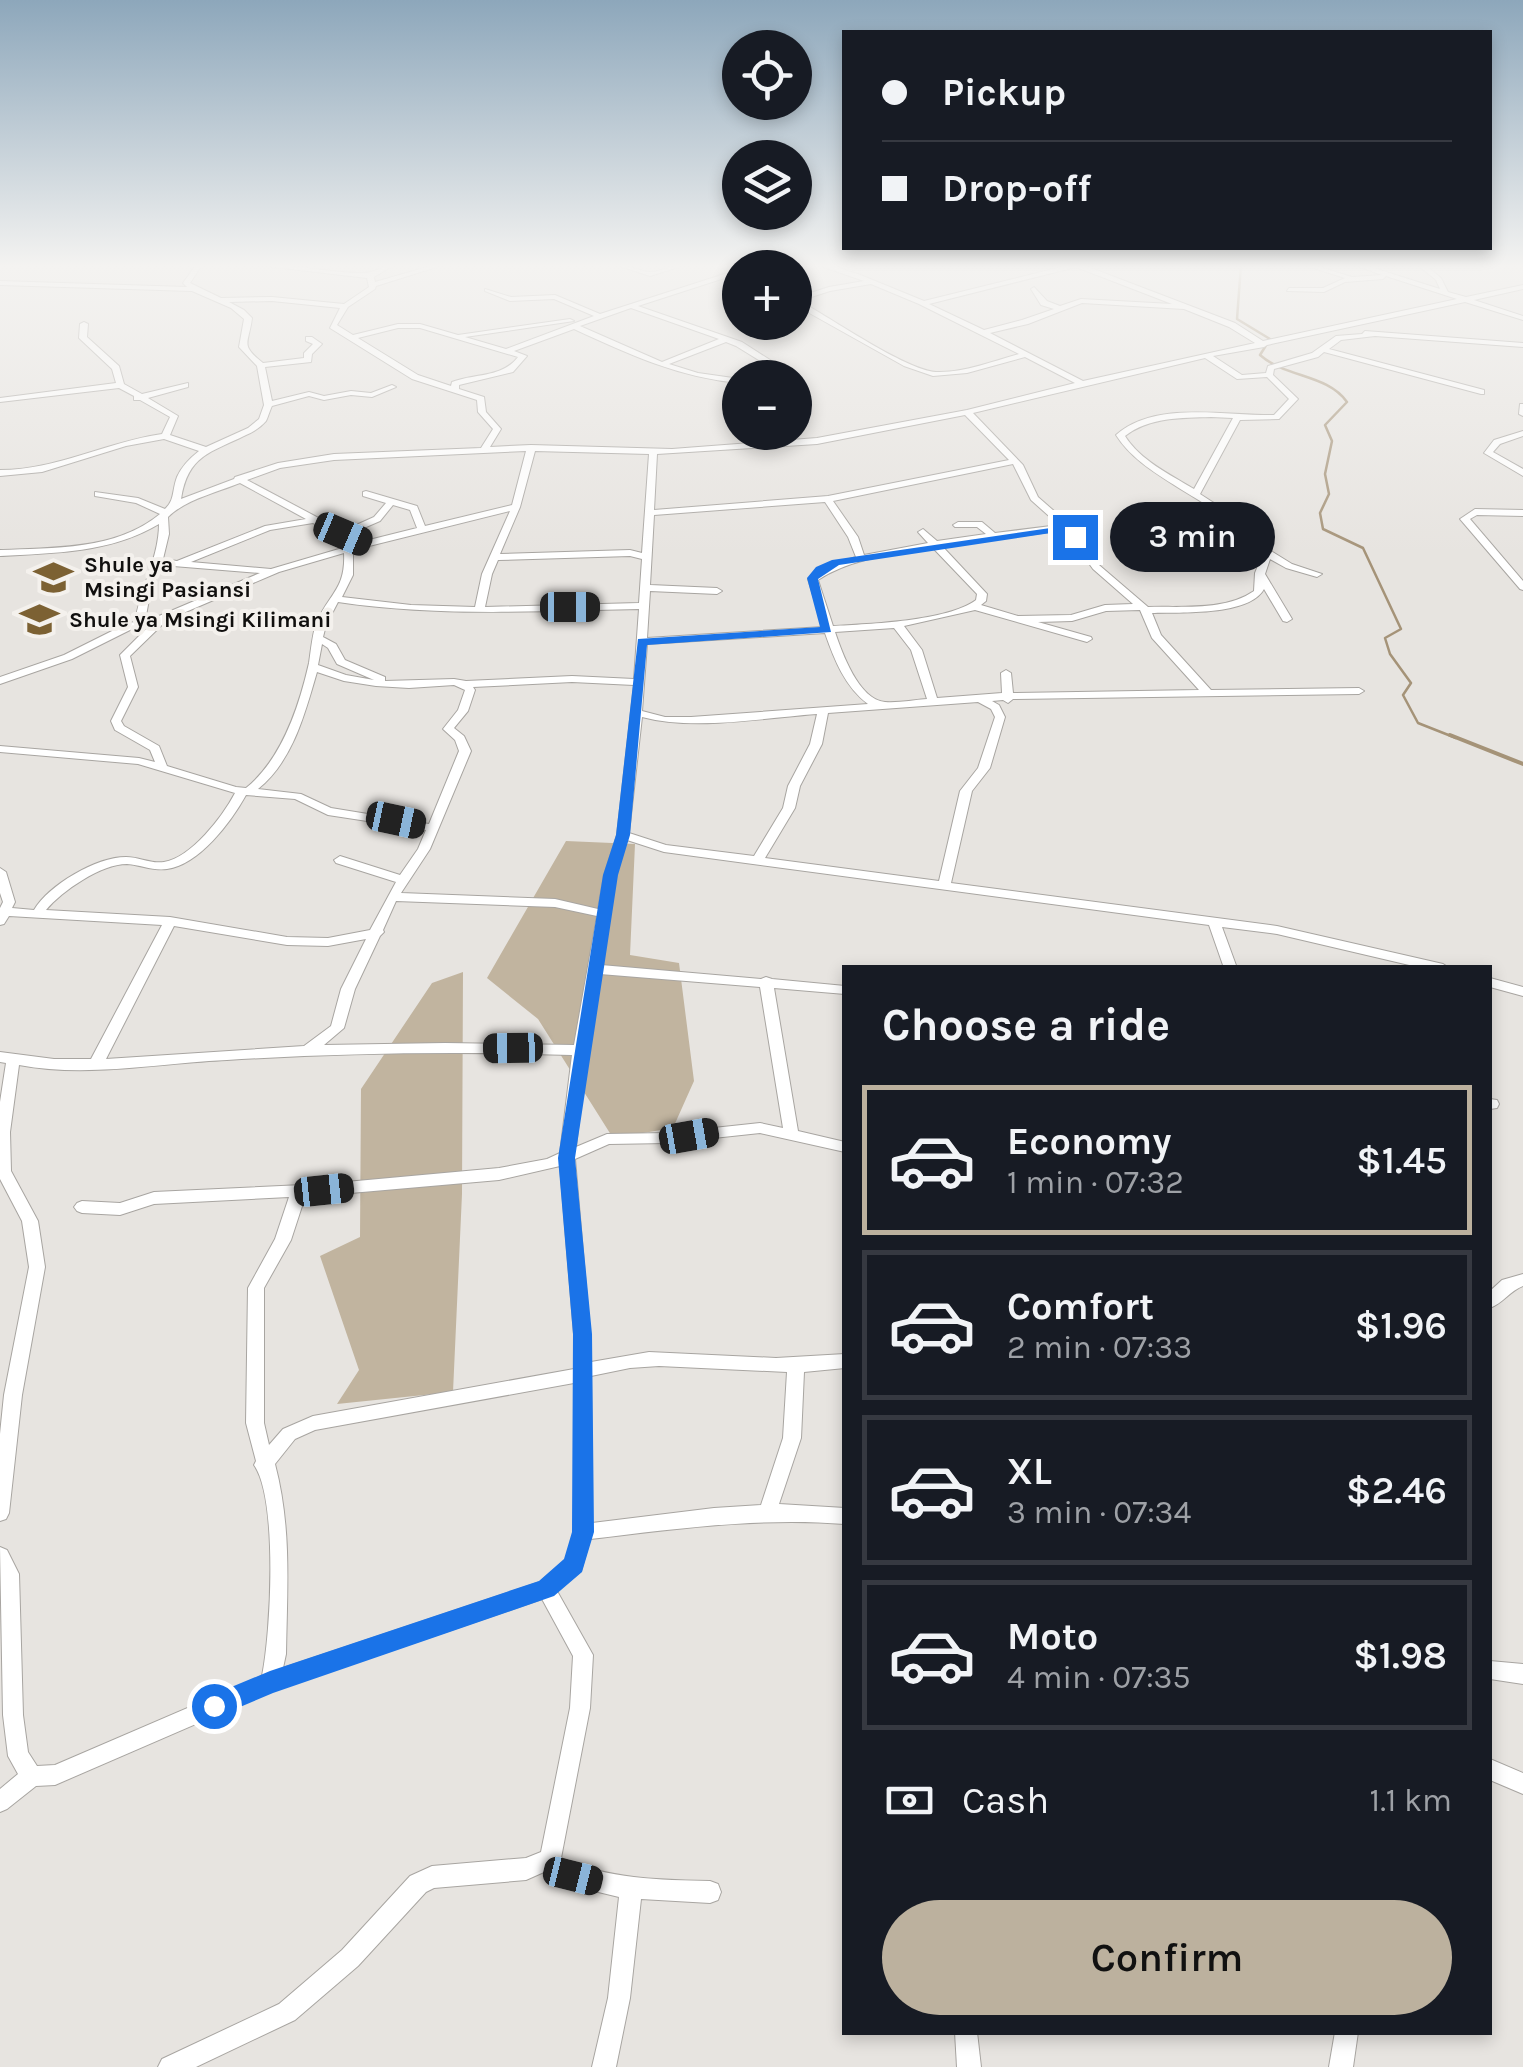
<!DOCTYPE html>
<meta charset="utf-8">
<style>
:root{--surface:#171b24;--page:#20242c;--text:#f1f3f6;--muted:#9ea1a6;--line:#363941;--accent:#bcb19e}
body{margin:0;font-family:Karla,sans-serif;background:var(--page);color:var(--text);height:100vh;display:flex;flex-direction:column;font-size:38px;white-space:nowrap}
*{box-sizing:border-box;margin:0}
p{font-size:32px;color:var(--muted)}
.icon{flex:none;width:55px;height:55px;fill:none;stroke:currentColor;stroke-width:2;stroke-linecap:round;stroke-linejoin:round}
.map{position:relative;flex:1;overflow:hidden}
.panel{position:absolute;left:842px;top:965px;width:650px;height:1070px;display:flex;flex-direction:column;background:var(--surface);border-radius:0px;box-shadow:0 5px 15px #0003}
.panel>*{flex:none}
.hud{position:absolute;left:842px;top:30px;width:650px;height:220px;border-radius:0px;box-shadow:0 5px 15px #0003;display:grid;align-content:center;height:220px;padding:0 40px;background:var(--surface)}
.fabs{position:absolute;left:722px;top:30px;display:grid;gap:20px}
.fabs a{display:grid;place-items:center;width:90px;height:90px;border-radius:50%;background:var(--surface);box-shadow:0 5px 15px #0003;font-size:50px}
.end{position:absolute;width:45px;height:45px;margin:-22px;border:12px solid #1a73e8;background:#fff;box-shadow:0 0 0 5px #fff}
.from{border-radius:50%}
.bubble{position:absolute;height:70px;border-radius:35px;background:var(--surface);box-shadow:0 5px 15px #0003;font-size:32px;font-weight:600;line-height:70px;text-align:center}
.car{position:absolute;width:30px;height:60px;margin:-30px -15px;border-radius:12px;box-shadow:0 0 8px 2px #0007;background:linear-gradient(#222 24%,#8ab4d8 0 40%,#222 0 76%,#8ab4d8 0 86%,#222 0)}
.hud b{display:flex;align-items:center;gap:35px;height:95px;font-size:38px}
.hud b+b{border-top:2px solid var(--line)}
.hud i{width:25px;height:25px;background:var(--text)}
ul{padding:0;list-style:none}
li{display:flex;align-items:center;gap:30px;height:150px;margin:0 20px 15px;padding:0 20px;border:5px solid var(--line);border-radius:0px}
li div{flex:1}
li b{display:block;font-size:38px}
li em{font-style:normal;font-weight:600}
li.active{border-color:var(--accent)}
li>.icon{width:90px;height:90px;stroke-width:1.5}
h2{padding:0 40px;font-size:45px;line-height:120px}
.pay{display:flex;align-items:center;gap:25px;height:110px;padding:0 40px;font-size:38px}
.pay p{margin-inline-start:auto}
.cta{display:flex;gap:20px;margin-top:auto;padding:20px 40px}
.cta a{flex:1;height:115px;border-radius:60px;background:var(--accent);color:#111;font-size:40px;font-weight:600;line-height:115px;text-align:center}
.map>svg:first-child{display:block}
.green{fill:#c1b49f}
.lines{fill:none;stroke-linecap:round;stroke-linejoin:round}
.stream-far1{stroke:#a59378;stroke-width:2.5}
.stream{stroke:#a59378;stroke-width:4}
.minor-casing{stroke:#a8a5a1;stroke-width:2}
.minor{fill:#fff;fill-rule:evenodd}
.route{fill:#1a73e8}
.labels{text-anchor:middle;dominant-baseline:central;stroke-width:8;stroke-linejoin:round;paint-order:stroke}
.far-poi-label{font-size:22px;font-weight:bold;fill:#11100f;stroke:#f4f1ed;text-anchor:start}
</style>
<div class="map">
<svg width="1523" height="2067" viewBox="0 0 1523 2067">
<rect width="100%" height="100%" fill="#e7e4e0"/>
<g class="green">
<polygon points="566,841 635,844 630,955 679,963 694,1081 673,1128 613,1138 538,1019 487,978"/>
<polygon points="463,972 462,1194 453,1392 337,1404 359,1370 320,1256 360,1237 361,1089 432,983"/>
</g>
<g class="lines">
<path class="stream-far1" d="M1241,265L1237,319L1270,339L1260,355C1286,378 1327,374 1347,402L1325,425L1332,441L1325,474L1329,494L1320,513L1323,529L1363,548L1401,629L1385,638L1390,654L1411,683L1403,695L1418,723L1456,738"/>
<polyline class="stream" points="1450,735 1523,764"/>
<defs>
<g id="minor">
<path d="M196,265H202L190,283L221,298L272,297L344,304L369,287L367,278L257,265C292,263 328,273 363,273C375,273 383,265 394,265L374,277L375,282L434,265H443L376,286L375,289L348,307L337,325L353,335L398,324H420L458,335L570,319L574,321L465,337L506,349L594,316L554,299L510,301L485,291V289L511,297L555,295L600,314L740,269V273L638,306L742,342L798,378L795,380V378H788L736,346L726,342L669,364L698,373L740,379V383C680,378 628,354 574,329L514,351L527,356L513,372L459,385V389L484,397L486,412L501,429L490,447L531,445L672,449L817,438L967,410L1075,383L1025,357L967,373L933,376L904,366L795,305V298L829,287L864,281L818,265H827L858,274L924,301L1069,265H1083L1235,323L1263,341L1457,299L1386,276L1383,279L1345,282L1324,292L1287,291L1289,288H1323L1345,278L1304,265H1313L1352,277L1382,275L1355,265H1364L1440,289L1436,280L1418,265H1425L1441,278L1448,292L1466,297L1523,285V289L1474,300L1523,316V320L1465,302L1267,345L1264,347L1213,356L1242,375L1266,373L1268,366L1312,353L1336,336L1362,334L1365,331L1523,343V347L1375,336L1341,340L1329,349L1484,390V394H1481L1324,352L1318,357L1274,369L1273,375L1298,399L1279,419L1240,420L1200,494L1237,518L1257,534L1271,551L1292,564L1322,574L1317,577L1286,568L1270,559L1265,574L1292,619L1287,622L1283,621L1264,589C1249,616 1181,612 1152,613L1161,635L1211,690L1359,688L1364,691L1359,694L1013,699L1008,703L1003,700L992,701L999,705L1005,717L990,768L972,791L951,883L1277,926L1443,964L1449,968H1422L1277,934L1222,927L1237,968H1224L1209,925L664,852L627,840L616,875L601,965L761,979L766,977L772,979L845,986V994L774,988L798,1131L845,1142V1152L760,1133L667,1143L609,1144L575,1159L590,1334L591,1362L649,1352L776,1358L845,1354V1368L804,1372L801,1438L779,1504L845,1508V1524C759,1517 676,1529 590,1539L581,1571L557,1591L593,1655L590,1708L561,1858C607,1879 660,1880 710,1881L718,1884L721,1892L718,1900L710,1903L641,1899L630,1998L616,2067H592L608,1998L619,1897L586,1889L544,1872L526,1880L434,1888L426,1892L358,1966L295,2020L196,2067H158L162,2059L279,2004L342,1950L410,1876L432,1866L526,1858L541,1852L570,1708L573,1656L542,1599L272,1691L55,1785L36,1786L7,1809L0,1812V1789L18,1774L8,1756L3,1715L0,1547L7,1550L19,1574L23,1715L28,1752L37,1766L55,1765L262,1676C271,1633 278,1499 254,1465L256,1461L246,1423L248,1288L275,1239L289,1197L154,1204L120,1215L82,1213L77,1211L74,1207L77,1203L82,1201L120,1203L154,1192L324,1184L499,1168L547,1159L560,1153L572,1055C457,1051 342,1053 227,1060C159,1063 87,1078 19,1065L10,1132L11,1171L38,1221L45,1267L22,1395L9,1513L6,1519L0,1521V1434L4,1395L29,1267L22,1221L0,1179V1102L6,1063L0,1062V1052L54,1059H91L162,925L9,916L4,924L0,925V908L3,902L0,893V868L6,872L15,902L12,908L34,910C49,885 96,857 126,857C139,857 151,864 164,862C191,858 223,816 235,793L138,764L0,752V746L139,758L155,762L150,750L115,730L111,721L128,687L120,655L148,627L134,628L72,659L0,684V677L64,655L128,623L135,622C140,588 159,558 159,524C111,553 55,553 0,556V550C53,548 117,550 160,514L136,503L95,496V492L138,498L165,509C175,500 172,490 177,477C182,466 190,458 199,451L164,439L126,446L42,472L0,476V470C57,470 106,442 162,434L170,417L140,400H134V396L119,388L0,402V398L116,383L112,369L79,338L80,324L84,322L88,324L87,337L119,366L124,384L142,394L188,383V387L148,398L178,416L170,435L206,447L248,428L259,419L264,405L257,366L239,347L244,319L231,308L192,291L0,285V281L187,287L183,283ZM1076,267L1172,304L1081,299L1060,306L1047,301L1034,287L1031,289L1041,305L1054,309L1022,320L984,330L929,304ZM871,284L919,304L1019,354C993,361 964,373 936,372C905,370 830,317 799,301L830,291ZM272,301L340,308L330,328L412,379L477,400L478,412L493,429L481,448L334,454L278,463L235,477L234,479L181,499C188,455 210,453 246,435C253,432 261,427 266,421C267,420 271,407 272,406L309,396L324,400L351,395L372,397L396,387L392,385L371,393L351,391L324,396L309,392L272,401L265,367L311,362L312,354L322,344L312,337H306V341L313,344L304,353V358L263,363C239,344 249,344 252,318L244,310L229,302ZM1082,303L1184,309L1229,327L1255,343L1083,381L990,333L1028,324ZM631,308L719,339L662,362L580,326ZM398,328H420L518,357C502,378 475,373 452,382L451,386L418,375L358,338ZM1205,358L1237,379L1267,377L1289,399L1274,415C1226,416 1155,400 1116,435C1132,460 1157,474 1182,490C1212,508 1241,526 1263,553L1255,573L1254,591C1225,611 1182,606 1148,607L1099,565L1070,525L1038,497L1023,465L973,413ZM965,415L1009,460L828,496L654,510L657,454L817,444ZM1211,417L1233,418L1194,489C1169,474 1140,460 1125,436C1149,417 1181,418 1211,417ZM526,451L512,505L425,526L417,506L366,491L363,492V496L386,503L374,517L343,531L247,480L280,468L334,460ZM535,451L649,454L642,553L630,550L500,554L520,507ZM1013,464L1031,500L1059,525L995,533L982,522H958L953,525L955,527H977L986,534L937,541L923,529L918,532L928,543L864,555L858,537L833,501ZM240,483L306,519L265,526L177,561L163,559L169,534L168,517C185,500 215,493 240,483ZM825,502L848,537L856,557L824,567L808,579L823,627L647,638L650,591L717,594L722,591L717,588L650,585L654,515ZM393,505L410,510L417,528L365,541L350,534L380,521ZM510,511L482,574L475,607L411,605L342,597L353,575V550ZM313,523L356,544L271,569L191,562L270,530ZM1065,530L1093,569L1133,604L1105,605L1071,615L1018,616L981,605L986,601L987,594L942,546ZM933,548L977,594L976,600C948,621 869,624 833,626L818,580C851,558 895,554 933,548ZM344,553C346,590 328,594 316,624C312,636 311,650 309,663C299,707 282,759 246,788L236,787L167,766L159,746L124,726L121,721L138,687L130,656L167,620L279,572ZM630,556L642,559L639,603L485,607L492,574L498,560ZM161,565L260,573L159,616L155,620L145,621L150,594ZM338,602C438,617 538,611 639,609L634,679L572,676L466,681L454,679L385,681V677L345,660L336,644L323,637L326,625ZM975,610L1087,642L1092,639L1091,637L1038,622L1072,621L1106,611L1140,610L1152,638L1199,690L1013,693L1011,673L1006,670L1001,673L1002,693L937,698L922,650L904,626ZM894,628L911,650L927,699C913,700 899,703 885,702C859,700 842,653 835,632ZM825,633C834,659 845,687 868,704L691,717H665L642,711L647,644ZM322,644L328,648L337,664L374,680L346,675L318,665ZM317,672L344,681L376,686L409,688L454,685L465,690L458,710L443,729L455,740L459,751L429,824L331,808L301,794L258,789C293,761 305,713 317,672ZM572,682L634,685L617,835L604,875L598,909L555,899L401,893L430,849L471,751L464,736L454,728L468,711L475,690L473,687ZM978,702L991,709L995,717L978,768L960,791L939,881L765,858L795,808L800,786L822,744L828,713ZM817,714L810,744L788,786L783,808L754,856L666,845L629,833L642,717C694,731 762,718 817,714ZM246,795L295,799L328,815L426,830L418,849L400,875L340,856L334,860L336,863L396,882L370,930L328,938L287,937L170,917L46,910C62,891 101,864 127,864C141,865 153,871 167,869C199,865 231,822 246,795ZM396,901L555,907L597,916L574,1045L445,1043L324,1045L344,1028L355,989L380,936L384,932L383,930ZM174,926L287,945L328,946L366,939L341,989L331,1026L304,1046L106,1059ZM600,974L760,987L783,1128L760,1123L667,1133L607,1134L576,1147L587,1050ZM560,1166L574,1334V1369L313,1416L283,1429L269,1445L264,1423V1288L291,1240L305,1197L499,1180ZM659,1366L787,1372L783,1438L761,1505L714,1508L592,1523L591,1376L630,1368ZM574,1383V1532L566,1560L540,1582L283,1668L286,1654C287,1588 292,1529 275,1464L295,1439L315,1430Z"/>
<path d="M617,265C629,264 639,272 651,272C663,271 673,264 685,265L650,276Z"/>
<polygon points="1520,404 1523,404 1523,416 1519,414"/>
<polygon points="1523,431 1523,436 1500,444 1493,452 1523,469 1523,476 1484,453 1494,440"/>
<polygon points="1475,509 1523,510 1523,516 1477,515 1470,519 1523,581 1523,590 1520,589 1460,519"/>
<polygon points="1490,978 1523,987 1523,996 1490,987"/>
<polygon points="1490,1099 1497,1100 1499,1104 1497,1108 1490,1109"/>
<path d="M1523,1274V1286C1510,1291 1503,1303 1490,1308V1291L1502,1280Z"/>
<polygon points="1490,1661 1523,1664 1523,1684 1490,1679"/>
<polygon points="1490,1759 1523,1773 1523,1794 1490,1780"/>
<polygon points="955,2032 977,2032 981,2067 957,2067"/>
<polygon points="1335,2032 1358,2032 1353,2067 1329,2067"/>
</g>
</defs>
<use href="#minor" class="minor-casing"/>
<use href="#minor" class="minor"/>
</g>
<linearGradient id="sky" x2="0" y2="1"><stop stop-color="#8da7bb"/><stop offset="0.48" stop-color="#f4f3f1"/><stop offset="1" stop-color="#f4f3f1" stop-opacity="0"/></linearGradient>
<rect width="1523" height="554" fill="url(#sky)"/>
<polygon class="route" points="1071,525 1079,539 1071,539 1064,531 839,565 818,579 831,632 647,645 630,835 618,875 575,1158 592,1334 594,1532 582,1572 554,1596 273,1693 214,1718 205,1715 202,1706 205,1698 270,1671 539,1581 564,1559 572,1532 573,1334 558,1158 603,875 616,835 638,639 820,627 807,578 816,567 832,560"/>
<defs>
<symbol id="school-bare" viewBox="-9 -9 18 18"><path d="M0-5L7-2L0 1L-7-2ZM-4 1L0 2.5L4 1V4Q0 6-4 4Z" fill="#7c6133" stroke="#f4f1ed" stroke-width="2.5" paint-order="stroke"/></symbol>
</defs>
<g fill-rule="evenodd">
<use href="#school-bare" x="26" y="550" width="55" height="55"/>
<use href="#school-bare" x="12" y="592" width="55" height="55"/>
</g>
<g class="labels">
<g class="far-poi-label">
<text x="84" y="565">Shule ya<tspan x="84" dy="25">Msingi Pasiansi</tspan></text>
<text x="69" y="620">Shule ya Msingi Kilimani</text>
</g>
</g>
</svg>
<div class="fabs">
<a><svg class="icon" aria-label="locate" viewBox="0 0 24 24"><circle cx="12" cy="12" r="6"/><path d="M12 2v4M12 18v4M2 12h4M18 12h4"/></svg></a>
<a><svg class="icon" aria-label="layers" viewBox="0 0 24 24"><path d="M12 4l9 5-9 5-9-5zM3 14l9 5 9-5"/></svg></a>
<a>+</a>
<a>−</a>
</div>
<i class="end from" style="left:214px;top:1706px"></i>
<i class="end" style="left:1075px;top:537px"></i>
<div class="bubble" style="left:1110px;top:502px;width:165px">3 min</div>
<i class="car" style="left:343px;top:534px;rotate:113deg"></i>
<i class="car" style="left:570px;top:607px;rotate:90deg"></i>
<i class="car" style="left:396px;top:820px;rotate:102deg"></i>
<i class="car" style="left:513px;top:1048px;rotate:269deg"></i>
<i class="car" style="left:689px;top:1136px;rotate:80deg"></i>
<i class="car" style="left:324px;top:1190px;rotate:84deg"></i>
<i class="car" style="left:573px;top:1876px;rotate:104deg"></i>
<div class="hud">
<b><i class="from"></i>Pickup</b>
<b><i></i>Drop-off</b>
</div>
<section class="panel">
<h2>Choose a ride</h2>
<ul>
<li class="active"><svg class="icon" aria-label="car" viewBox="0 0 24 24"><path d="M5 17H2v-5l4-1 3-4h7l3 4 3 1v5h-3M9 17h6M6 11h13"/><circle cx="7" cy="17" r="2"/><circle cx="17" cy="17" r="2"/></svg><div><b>Economy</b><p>1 min · 07:32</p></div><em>$1.45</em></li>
<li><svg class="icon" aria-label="car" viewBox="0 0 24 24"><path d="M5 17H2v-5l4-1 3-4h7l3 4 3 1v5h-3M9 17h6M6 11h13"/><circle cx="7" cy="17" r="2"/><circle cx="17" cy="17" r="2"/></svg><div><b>Comfort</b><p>2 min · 07:33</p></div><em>$1.96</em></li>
<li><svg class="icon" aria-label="car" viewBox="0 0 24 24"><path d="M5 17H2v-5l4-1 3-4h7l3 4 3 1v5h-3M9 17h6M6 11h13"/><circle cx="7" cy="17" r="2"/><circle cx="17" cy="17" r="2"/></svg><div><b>XL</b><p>3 min · 07:34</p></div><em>$2.46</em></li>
<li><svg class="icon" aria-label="car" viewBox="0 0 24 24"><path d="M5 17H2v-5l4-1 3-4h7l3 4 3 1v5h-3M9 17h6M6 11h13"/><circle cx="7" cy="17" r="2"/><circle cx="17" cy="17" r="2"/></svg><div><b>Moto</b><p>4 min · 07:35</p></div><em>$1.98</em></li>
</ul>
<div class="pay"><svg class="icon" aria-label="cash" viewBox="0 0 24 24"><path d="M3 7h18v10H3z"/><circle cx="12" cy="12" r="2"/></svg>Cash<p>1.1 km</p></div>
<div class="cta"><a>Confirm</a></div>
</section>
</div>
